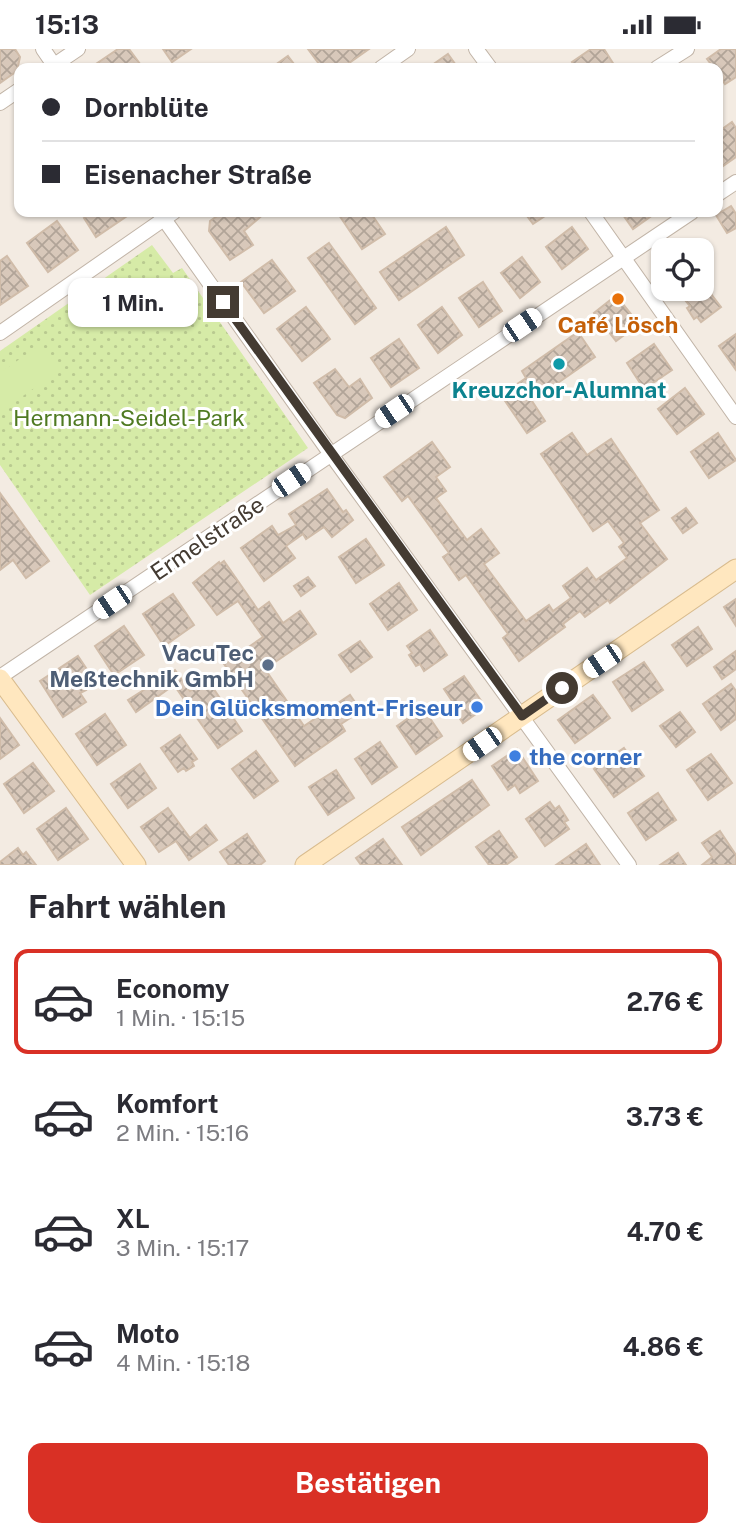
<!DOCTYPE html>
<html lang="de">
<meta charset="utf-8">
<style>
:root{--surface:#fff;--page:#f2f2f3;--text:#2b2b33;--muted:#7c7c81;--line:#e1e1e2;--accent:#d93025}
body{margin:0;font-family:"Public Sans",sans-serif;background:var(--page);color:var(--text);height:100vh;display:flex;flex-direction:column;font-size:26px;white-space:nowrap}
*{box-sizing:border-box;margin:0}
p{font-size:23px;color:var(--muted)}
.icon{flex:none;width:38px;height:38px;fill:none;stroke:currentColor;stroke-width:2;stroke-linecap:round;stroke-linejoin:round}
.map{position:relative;height:816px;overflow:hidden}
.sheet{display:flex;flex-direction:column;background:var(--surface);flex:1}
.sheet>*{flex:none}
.hud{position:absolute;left:14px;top:14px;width:709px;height:154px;border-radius:14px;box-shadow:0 2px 5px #0004;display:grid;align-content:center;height:154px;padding:0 28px;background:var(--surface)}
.tools{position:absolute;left:651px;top:189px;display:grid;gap:14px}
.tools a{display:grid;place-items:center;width:63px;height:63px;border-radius:14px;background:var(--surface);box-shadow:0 2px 5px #0004;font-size:35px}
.end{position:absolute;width:32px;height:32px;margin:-16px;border:9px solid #443b32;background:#fff;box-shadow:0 0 0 4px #fff}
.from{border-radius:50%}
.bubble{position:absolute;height:49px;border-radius:14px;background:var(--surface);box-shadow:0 2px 5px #0004;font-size:23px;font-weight:700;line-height:49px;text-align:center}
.car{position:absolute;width:21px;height:42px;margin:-21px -10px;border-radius:9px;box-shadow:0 0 5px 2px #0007;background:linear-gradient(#fff 24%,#345 0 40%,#fff 0 76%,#345 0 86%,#fff 0)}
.hud b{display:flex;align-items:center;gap:24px;height:66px;font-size:26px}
.hud b+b{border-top:2px solid var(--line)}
.hud i{width:18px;height:18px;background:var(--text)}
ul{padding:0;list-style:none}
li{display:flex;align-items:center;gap:21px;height:105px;margin:0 14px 10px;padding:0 14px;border:4px solid transparent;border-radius:14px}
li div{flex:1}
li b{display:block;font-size:26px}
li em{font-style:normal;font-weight:700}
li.selected{border-color:var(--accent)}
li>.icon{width:63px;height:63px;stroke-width:1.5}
h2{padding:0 28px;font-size:32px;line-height:84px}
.primary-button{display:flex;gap:14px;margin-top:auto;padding:14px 28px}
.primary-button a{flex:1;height:80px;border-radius:14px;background:var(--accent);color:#fff;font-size:28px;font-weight:700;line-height:80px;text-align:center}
.status{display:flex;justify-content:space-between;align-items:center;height:49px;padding:0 35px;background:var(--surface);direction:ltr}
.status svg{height:19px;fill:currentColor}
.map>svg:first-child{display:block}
.green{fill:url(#green-dots)}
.pitch{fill:#d6eba7}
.building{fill:url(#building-cross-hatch);stroke:#d0bca9;stroke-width:2}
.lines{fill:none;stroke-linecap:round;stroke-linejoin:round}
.street-casing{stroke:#c1b4a7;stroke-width:16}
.secondary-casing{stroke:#d9bc8f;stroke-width:21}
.street{stroke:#fff;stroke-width:14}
.secondary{stroke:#ffe7bf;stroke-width:19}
.route{stroke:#443b32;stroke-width:9}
.food-dot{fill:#e8710a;stroke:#fff;stroke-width:2.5}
.culture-dot{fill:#0f9aa8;stroke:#fff;stroke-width:2.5}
.service-dot{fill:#5c6f8a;stroke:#fff;stroke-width:2.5}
.shop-dot{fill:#3f7fe0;stroke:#fff;stroke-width:2.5}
.labels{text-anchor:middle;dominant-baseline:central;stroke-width:6;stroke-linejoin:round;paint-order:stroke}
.food-label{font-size:23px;font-weight:bold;fill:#c56008;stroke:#fff}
.culture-label{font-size:23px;font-weight:bold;fill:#0d838f;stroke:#fff}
.park-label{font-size:23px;fill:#4f7a22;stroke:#fff}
.street-label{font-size:23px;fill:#443b32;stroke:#fff}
.service-label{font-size:23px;font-weight:bold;fill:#4e5e75;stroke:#fff;text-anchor:end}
.shop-label{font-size:23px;font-weight:bold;fill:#366cbe;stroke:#fff;text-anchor:end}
</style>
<div class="status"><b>15:13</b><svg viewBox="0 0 49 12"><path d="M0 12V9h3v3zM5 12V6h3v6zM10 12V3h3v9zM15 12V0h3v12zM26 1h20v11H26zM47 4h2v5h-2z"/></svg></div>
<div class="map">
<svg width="736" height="816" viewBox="0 0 736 816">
<defs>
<pattern id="green-dots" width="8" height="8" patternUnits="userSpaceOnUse" patternTransform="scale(1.75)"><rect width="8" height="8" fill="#d6eba7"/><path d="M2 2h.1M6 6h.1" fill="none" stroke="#b9ca90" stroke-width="1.8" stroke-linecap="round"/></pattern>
<pattern id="building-cross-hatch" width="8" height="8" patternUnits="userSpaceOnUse" patternTransform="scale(1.75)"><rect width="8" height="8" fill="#d8c8ba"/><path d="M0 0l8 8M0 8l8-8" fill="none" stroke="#b1a498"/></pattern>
</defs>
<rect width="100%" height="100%" fill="#f3ebe2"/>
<polygon class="green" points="152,196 173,224 182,219 308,399 90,546 0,416 0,302"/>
<polygon class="pitch" points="41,295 60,321 0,363 0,324"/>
<g class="building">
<polygon points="0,0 15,0 20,8 17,22 0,34"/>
<polygon points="118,0 129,0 143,19 90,19"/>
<polygon points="163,0 191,0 172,13"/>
<polygon points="308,0 369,0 342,19 322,19"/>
<polygon points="591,0 604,0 616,19 576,19 572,13"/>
<polygon points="721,0 736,0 736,28 725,35 718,24 718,19 714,19 707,10"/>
<polygon points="448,5 458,19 428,19"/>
<polygon points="288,7 297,19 271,19"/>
<polygon points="732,73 736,79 736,108 723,117 718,108 718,83"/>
<polygon points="731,157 736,165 736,179 727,184 716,166"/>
<polygon points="93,163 133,163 96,188 84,169"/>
<polygon points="223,163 266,163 244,182 253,196 230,211 209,182 210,172"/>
<polygon points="337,163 370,163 385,185 362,200"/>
<polygon points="524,163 551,163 533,175"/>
<polygon points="621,163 657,163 633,180"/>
<polygon points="57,172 78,201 48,223 27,194"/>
<polygon points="446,178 464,206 399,251 380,223"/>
<polygon points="572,178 588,200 562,220 546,198"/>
<polygon points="329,194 376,259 355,275 308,209"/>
<polygon points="7,207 28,237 0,256 0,212"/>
<polygon points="522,208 540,233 520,249 501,224"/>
<polygon points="272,211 295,242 264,264 241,233"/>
<polygon points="483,233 502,262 479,278 459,249"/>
<polygon points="705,237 721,258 701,273 697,268 694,270 687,259 690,257 685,251"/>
<polygon points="614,248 618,249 639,275 616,292 594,264"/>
<polygon points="306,258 330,290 302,312 277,280"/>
<polygon points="442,258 462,286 438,304 418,276"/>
<polygon points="578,283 595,308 532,352 545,372 527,384 501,346 526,329 522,322"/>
<polygon points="736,285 736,321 719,297"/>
<polygon points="399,290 419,319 391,338 371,309"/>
<polygon points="654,295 672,321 644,340 627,314"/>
<polygon points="335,320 349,338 360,330 372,349 345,369 337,366 314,334"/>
<polygon points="685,339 704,365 677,385 658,360"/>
<polygon points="572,384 587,406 611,390 659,461 640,474 667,510 610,554 608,551 585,568 580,562 563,575 565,578 519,612 503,589 508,585 466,526 459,531 443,508 449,504 408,447 402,452 384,428 432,393 450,418 436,428 446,442 436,449 467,491 481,480 499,504 484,515 526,572 549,556 553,562 571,549 563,537 587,519 596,531 627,509 619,498 624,494 608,472 593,482 541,405"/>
<polygon points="718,384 736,411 709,429 691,403"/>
<polygon points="327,440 343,463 346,461 353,471 332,488 324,478 306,490 303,485 286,497 295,509 264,532 241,499 272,477 278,486 296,476 289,465"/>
<polygon points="0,444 49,512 26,529 13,511 0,521"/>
<polygon points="686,459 697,474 683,484 672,469"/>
<polygon points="366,490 384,516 356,534 339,508"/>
<polygon points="224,512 258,561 269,553 283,574 300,562 316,585 265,620 304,677 350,646 361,662 341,675 345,682 295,717 224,615 263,588 238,552 217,566 193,534 219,513 220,515"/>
<polygon points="308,528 315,537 301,547 294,537"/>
<polygon points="399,534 417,561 388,581 370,555"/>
<polygon points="173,545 194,576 164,597 143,565"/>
<polygon points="736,550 736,577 724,558"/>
<polygon points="124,577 144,606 114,626 95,597"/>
<polygon points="698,578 712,600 687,617 672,596"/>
<polygon points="430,581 447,606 424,622 420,615 416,617 409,606 412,604 407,597"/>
<polygon points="360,592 372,608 351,623 339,606"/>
<polygon points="736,602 736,620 722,630 714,618"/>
<polygon points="78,607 92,628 82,635 86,641 80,644 86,653 63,668 40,632"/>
<polygon points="644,613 663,641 632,662 613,633"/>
<polygon points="175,621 190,642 207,630 242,682 218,699 174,636 136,663 128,651"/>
<polygon points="464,627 484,656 483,660 463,674 449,654 452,652 444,640"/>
<polygon points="731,635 736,642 736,670 721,681 703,655"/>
<polygon points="593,646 610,669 575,694 558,671"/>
<polygon points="423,659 442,687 416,705 397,677"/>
<polygon points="680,663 695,683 676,698 660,677"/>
<polygon points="105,665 126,696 97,716 76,685"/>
<polygon points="0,669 19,696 0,710"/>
<polygon points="180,686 197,710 192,713 194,717 186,722 184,719 178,723 161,699"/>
<polygon points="380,693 397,718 372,735 355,710"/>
<polygon points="624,699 644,727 614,748 594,720"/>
<polygon points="517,700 538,732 520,744 515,736 508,741 492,717"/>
<polygon points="256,702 278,732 254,749 232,720"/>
<polygon points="711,705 732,734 708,751 687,721"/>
<polygon points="33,714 54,742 24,764 4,735"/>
<polygon points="140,715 156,739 128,759 111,735"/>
<polygon points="336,721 354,749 328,766 309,738"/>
<polygon points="472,731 489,756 421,806 402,778"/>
<polygon points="658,744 676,771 646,791 628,764"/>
<polygon points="550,753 555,760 559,757 568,771 564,773 569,780 545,797 526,770"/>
<polygon points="66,759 88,790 58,811 37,780"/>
<polygon points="168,759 190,789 206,776 217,791 189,811 176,792 159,803 141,778"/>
<polygon points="499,782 517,808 506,816 489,816 476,798"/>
<polygon points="720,782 736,806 736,816 702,816 712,808 702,794"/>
<polygon points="247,785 265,812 260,816 229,816 220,803"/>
<polygon points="383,790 402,816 361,816 356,809"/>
<polygon points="586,795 600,816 556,816"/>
<polygon points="18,799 23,806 26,803 36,816 0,816 0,813"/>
<polygon points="678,804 686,816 660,816"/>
</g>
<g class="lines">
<defs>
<g id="street">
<polyline points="43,0 56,19"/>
<polyline points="476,0 490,19"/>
<polyline points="50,19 78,0"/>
<polyline points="381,19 408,0"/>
<polyline points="657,19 687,0"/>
<polyline points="0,54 19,41"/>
<polyline points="718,145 736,133"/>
<polyline points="159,163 330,404 629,816"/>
<polyline points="591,163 736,368"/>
<polyline points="0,284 174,163"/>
<polyline points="0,628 692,163"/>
</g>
<g id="secondary">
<polyline points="0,630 136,816"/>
<polyline points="305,816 736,520"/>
</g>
</defs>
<use href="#street" class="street-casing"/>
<use href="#secondary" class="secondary-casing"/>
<use href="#street" class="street"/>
<use href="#secondary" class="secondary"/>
</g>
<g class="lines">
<polyline class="route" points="223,253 522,667 562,639"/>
</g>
<circle class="food-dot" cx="618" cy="250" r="7"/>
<circle class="culture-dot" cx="559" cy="315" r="7"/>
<circle class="service-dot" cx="268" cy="616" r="7"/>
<g class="shop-dot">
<circle cx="477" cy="658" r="7"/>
<circle cx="515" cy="707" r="7"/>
</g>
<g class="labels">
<g class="food-label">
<text x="618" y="275">Café Lösch</text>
</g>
<g class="culture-label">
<text x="559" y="340">Kreuzchor-Alumnat</text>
</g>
<g class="park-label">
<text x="129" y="368">Hermann-Seidel-Park</text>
</g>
<g class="street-label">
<text transform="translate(207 489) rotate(-34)">Ermelstraße</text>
</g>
<g class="service-label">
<text x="254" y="603">VacuTec<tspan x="254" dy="26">Meßtechnik GmbH</tspan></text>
</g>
<g class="shop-label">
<text x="463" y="658">Dein Glücksmoment-Friseur</text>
<text x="529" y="707" text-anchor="start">the corner</text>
</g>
</g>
</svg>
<div class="tools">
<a><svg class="icon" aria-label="locate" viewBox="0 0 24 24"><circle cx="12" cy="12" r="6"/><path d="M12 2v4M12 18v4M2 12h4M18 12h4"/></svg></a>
</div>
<i class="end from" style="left:562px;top:639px"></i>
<i class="end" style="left:223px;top:253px"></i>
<div class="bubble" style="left:68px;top:229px;width:130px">1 Min.</div>
<i class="car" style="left:522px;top:276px;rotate:56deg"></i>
<i class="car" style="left:394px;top:362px;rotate:236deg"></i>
<i class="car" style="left:291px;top:431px;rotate:56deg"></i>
<i class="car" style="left:112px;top:553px;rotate:236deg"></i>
<i class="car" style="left:602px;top:612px;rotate:236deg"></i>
<i class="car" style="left:482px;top:695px;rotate:235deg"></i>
<div class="hud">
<b><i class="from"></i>Dornblüte</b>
<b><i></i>Eisenacher Straße</b>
</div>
</div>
<section class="sheet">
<h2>Fahrt wählen</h2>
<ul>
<li class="selected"><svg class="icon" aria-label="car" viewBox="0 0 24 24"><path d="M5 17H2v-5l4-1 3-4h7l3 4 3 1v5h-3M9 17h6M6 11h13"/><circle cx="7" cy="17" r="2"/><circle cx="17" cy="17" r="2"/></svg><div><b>Economy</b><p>1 Min. · 15:15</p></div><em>2.76 €</em></li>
<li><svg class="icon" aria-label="car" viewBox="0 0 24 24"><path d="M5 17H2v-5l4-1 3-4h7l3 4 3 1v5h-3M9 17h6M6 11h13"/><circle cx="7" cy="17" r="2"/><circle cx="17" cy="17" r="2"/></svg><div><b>Komfort</b><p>2 Min. · 15:16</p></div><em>3.73 €</em></li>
<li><svg class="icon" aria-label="car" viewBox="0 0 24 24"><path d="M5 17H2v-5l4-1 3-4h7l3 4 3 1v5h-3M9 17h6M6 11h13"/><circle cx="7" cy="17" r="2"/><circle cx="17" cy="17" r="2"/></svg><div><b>XL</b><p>3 Min. · 15:17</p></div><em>4.70 €</em></li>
<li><svg class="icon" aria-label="car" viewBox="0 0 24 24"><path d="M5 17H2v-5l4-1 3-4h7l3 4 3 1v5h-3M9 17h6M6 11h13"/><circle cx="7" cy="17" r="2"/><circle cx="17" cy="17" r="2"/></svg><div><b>Moto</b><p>4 Min. · 15:18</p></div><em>4.86 €</em></li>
</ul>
<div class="primary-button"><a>Bestätigen</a></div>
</section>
